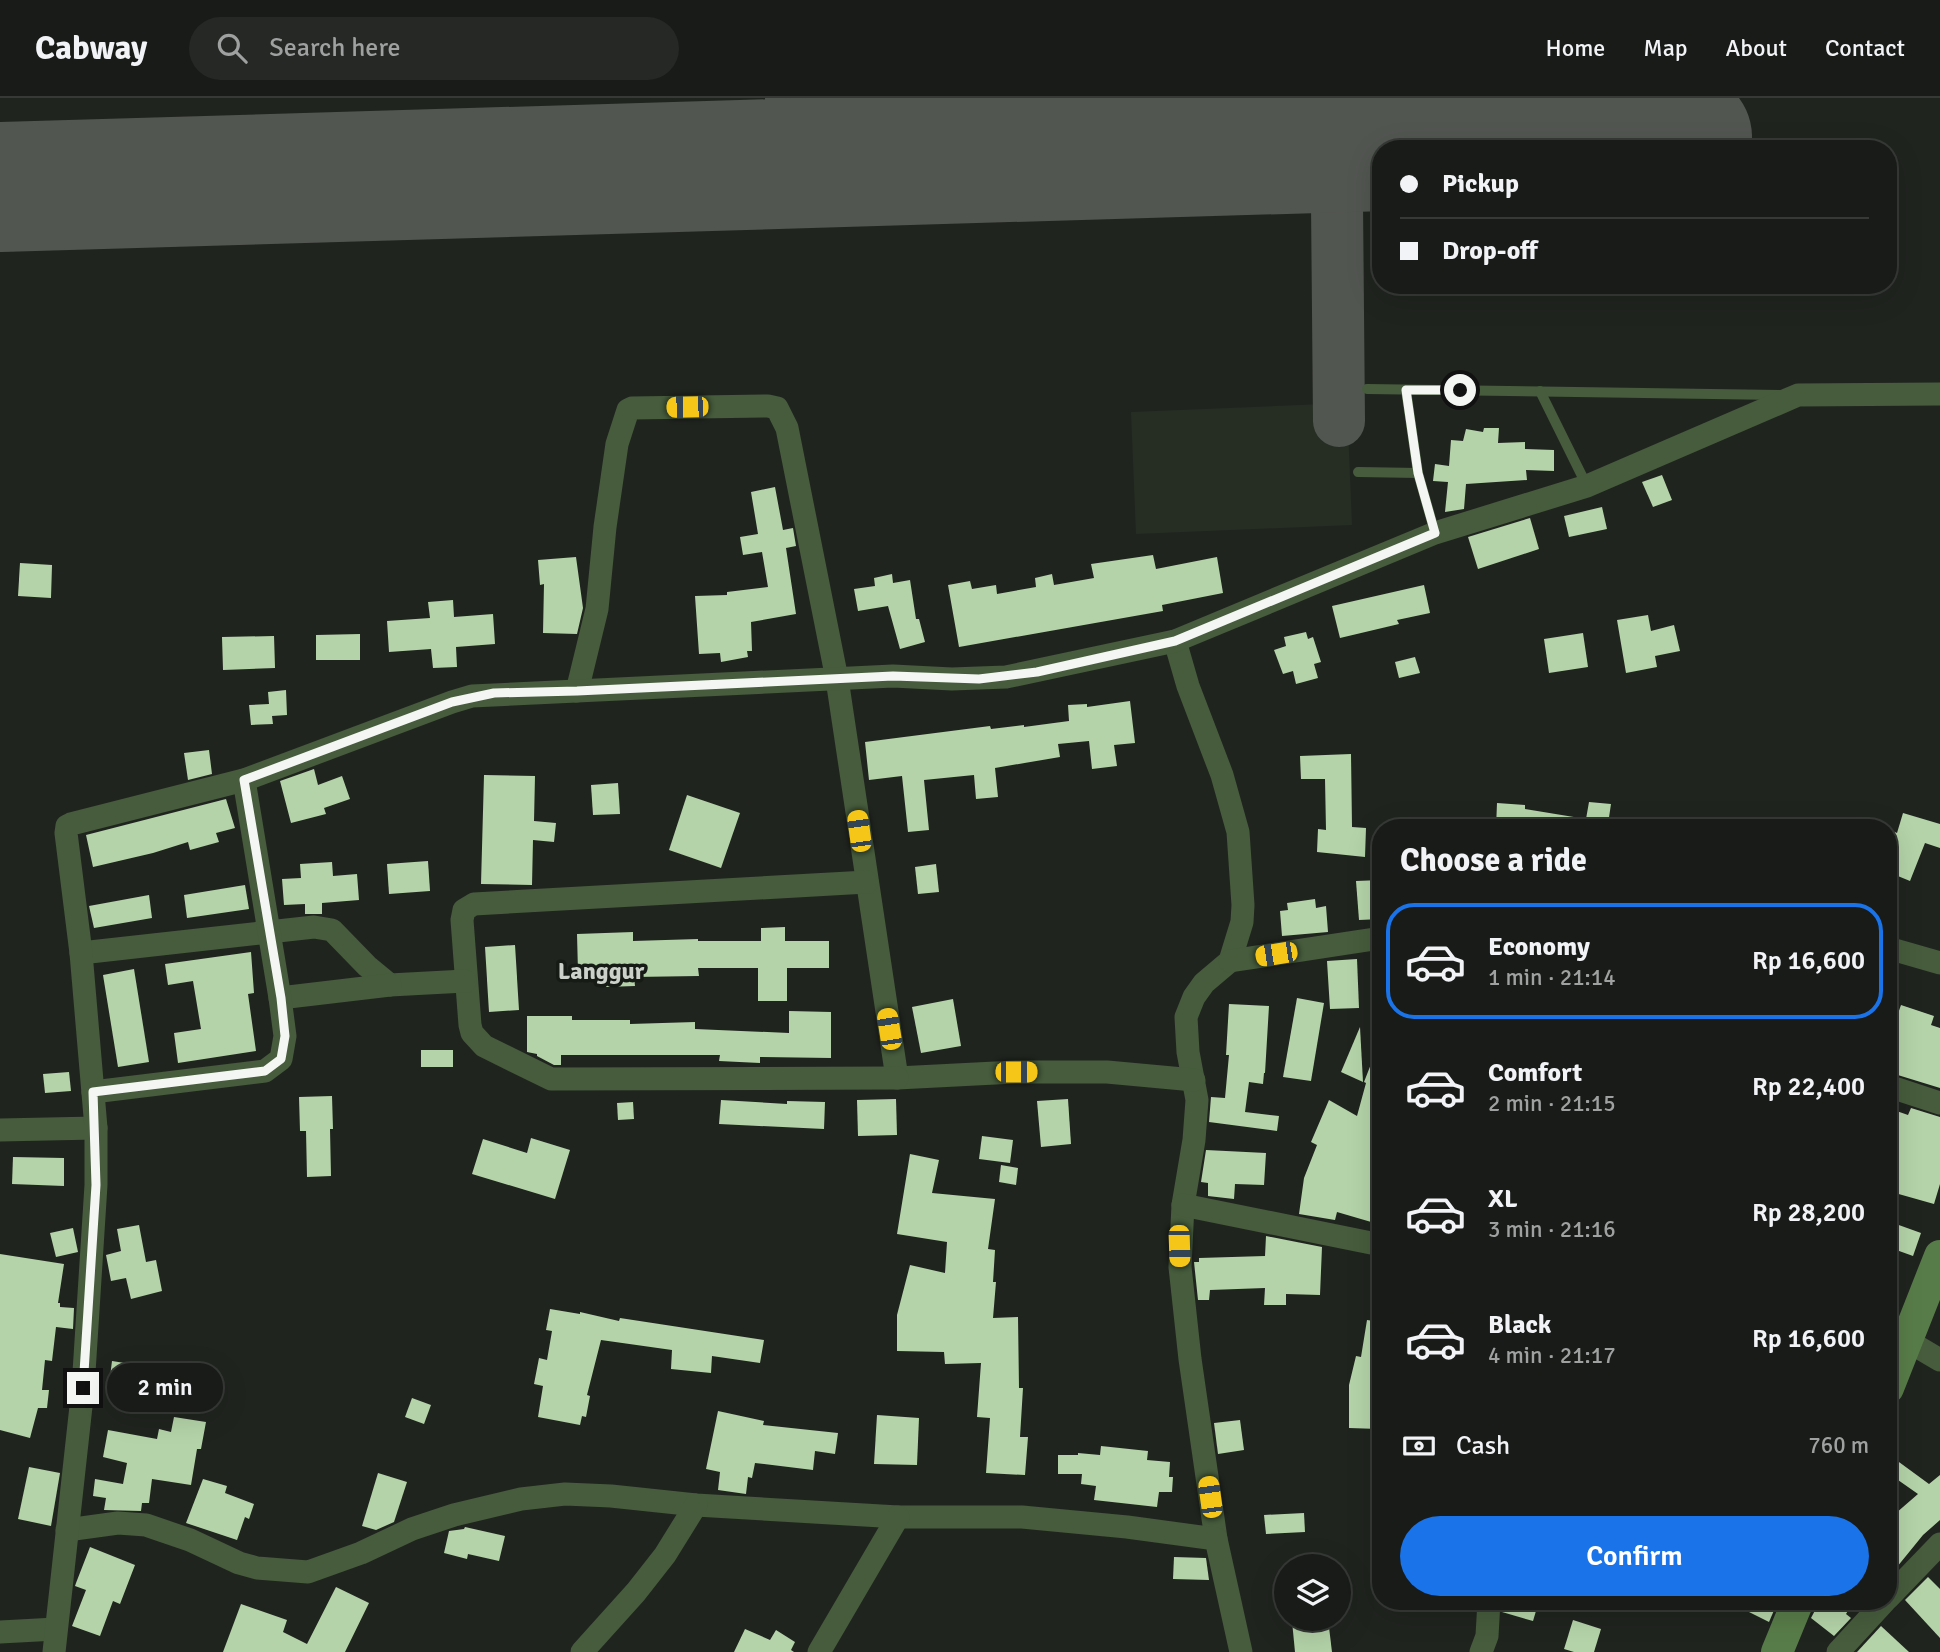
<!DOCTYPE html>
<meta charset="utf-8">
<style>
:root{--surface:#181b17;--page:#252824;--text:#f1f3f6;--muted:#9fa1a1;--line:#363936;--accent:#1a73e8}
body{margin:0;font-family:Signika,sans-serif;background:var(--page);color:var(--text);height:100vh;display:flex;flex-direction:column;font-size:26px;white-space:nowrap}
*{box-sizing:border-box;margin:0}
p{font-size:23px;color:var(--muted)}
.icon{flex:none;width:38px;height:38px;fill:none;stroke:currentColor;stroke-width:2;stroke-linecap:round;stroke-linejoin:round}
.map{position:relative;flex:1;overflow:hidden}
.drawer{position:absolute;left:1372px;top:721px;width:525px;height:791px;display:flex;flex-direction:column;background:var(--surface);border-radius:28px;box-shadow:0 7px 28px #0002,0 0 0 2px var(--line)}
.drawer>*{flex:none}
.top-card{position:absolute;left:1372px;top:42px;width:525px;height:154px;border-radius:28px;box-shadow:0 7px 28px #0002,0 0 0 2px var(--line);display:grid;align-content:center;height:154px;padding:0 28px;background:var(--surface)}
.controls{position:absolute;left:1274px;top:1456px;display:grid;gap:14px}
.controls a{display:grid;place-items:center;width:77px;height:77px;border-radius:50%;background:var(--surface);box-shadow:0 7px 28px #0002,0 0 0 2px var(--line);font-size:35px}
.end{position:absolute;width:32px;height:32px;margin:-16px;border:9px solid #f3f6f2;background:#111;box-shadow:0 0 0 4px #111}
.from{border-radius:50%}
.bubble{position:absolute;height:49px;border-radius:24px;background:var(--surface);box-shadow:0 7px 28px #0002,0 0 0 2px var(--line);font-size:23px;font-weight:600;line-height:49px;text-align:center}
.car{position:absolute;width:21px;height:42px;margin:-21px -10px;border-radius:9px;box-shadow:0 0 5px 2px #0007;background:linear-gradient(#f5c518 24%,#345 0 40%,#f5c518 0 76%,#345 0 86%,#f5c518 0)}
.top-card b{display:flex;align-items:center;gap:24px;height:66px;font-size:26px}
.top-card b+b{border-top:2px solid var(--line)}
.top-card i{width:18px;height:18px;background:var(--text)}
ul{padding:0;list-style:none}
li{display:flex;align-items:center;gap:21px;height:116px;margin:0 14px 10px;padding:0 14px;border:4px solid transparent;border-radius:28px}
li div{flex:1}
li b{display:block;font-size:26px}
li em{font-style:normal;font-weight:600}
li.current{border-color:var(--accent)}
li>.icon{width:63px;height:63px;stroke-width:1.5}
h2{padding:0 28px;font-size:32px;line-height:84px}
.pay{display:flex;align-items:center;gap:18px;height:77px;padding:0 28px;font-size:26px}
.pay p{margin-inline-start:auto}
.button{display:flex;gap:14px;margin-top:auto;padding:14px 28px}
.button a{flex:1;height:80px;border-radius:42px;background:var(--accent);color:#fff;font-size:28px;font-weight:600;line-height:80px;text-align:center}
header{display:flex;align-items:center;gap:42px;box-sizing:border-box;height:98px;padding:0 35px;background:var(--surface);border-bottom:2px solid var(--line)}
header strong{font-size:33px}
nav{display:flex;gap:38px;margin-inline-start:auto;font-size:24px}
.search{width:490px;height:63px;background:var(--page);display:flex;align-items:center;gap:18px;box-sizing:border-box;padding:0 24px;border-radius:38px;color:var(--muted);font-size:26px}
.map>svg:first-child{display:block}
.built{fill:#262e23}
.lines{fill:none;stroke-linecap:round;stroke-linejoin:round}
.taxiway{stroke:#525651;stroke-width:52}
.runway{stroke:#525651;stroke-width:130}
.building{fill:#b4d3a8}
.lane{stroke:#465c3c;stroke-width:10}
.street{stroke:#465c3c;stroke-width:23}
.secondary{stroke:#587c49;stroke-width:32}
.route{stroke:#f3f6f2;stroke-width:9}
.labels{text-anchor:middle;dominant-baseline:central;stroke-width:7;stroke-linejoin:round;paint-order:stroke}
.quarter-label{font-size:24px;font-weight:bold;fill:#ccd2ca;stroke:#171b16}
</style>
<header>
<strong>Cabway</strong>
<div class="search"><svg class="icon" aria-label="search" viewBox="0 0 24 24"><circle cx="10" cy="10" r="6"/><path d="M15 15l6 6"/></svg>Search here</div>
<nav><a>Home</a><a>Map</a><a>About</a><a>Contact</a></nav>
</header>
<div class="map">
<svg width="1940" height="1554" viewBox="0 0 1940 1554">
<rect width="100%" height="100%" fill="#20241f"/>
<polygon class="built" points="1347,305 1352,427 1136,436 1131,314"/>
<g class="lines">
<g class="taxiway">
<polyline points="791,0 798,65"/>
<path d="M1285,51C1318,67 1326,69 1337,105C1348,80 1355,67 1381,56"/>
<polyline points="1337,105 1339,323"/>
</g>
<polyline class="runway" points="0,89 1687,39"/>
</g>
<g class="building">
<polygon points="1484,330 1499,330 1498,345 1525,344 1525,351 1554,352 1554,373 1526,372 1527,382 1466,386 1464,411 1445,414 1448,384 1433,383 1435,366 1449,368 1451,342 1463,343 1466,331 1483,334"/>
<polygon points="1662,377 1672,402 1653,409 1642,384"/>
<polygon points="775,389 783,432 793,430 796,448 786,450 796,516 751,524 752,553 747,553 748,559 721,564 720,555 699,556 695,498 727,497 727,494 768,489 762,454 743,457 740,439 758,436 751,394"/>
<polygon points="1602,409 1607,431 1569,439 1564,418"/>
<polygon points="1530,420 1539,451 1478,471 1468,439"/>
<polygon points="1153,457 1156,471 1217,459 1223,495 1162,507 1163,513 959,549 948,487 970,483 972,491 996,487 997,496 1036,489 1035,480 1052,476 1054,487 1094,480 1091,466"/>
<polygon points="576,459 583,510 577,536 543,535 544,486 540,487 538,462"/>
<polygon points="20,465 52,467 51,500 18,498"/>
<polygon points="892,476 893,485 910,482 916,521 919,521 925,544 900,551 888,508 858,513 854,491 875,488 874,480"/>
<polygon points="1424,487 1430,515 1397,522 1399,526 1340,540 1332,508"/>
<polygon points="453,502 454,519 493,516 495,546 456,549 457,569 433,570 431,551 389,554 387,523 430,520 428,504"/>
<polygon points="1648,517 1651,533 1674,527 1680,553 1655,558 1657,569 1626,575 1617,522"/>
<polygon points="1306,534 1308,541 1313,539 1321,564 1314,566 1318,580 1296,586 1293,573 1283,576 1274,552 1286,548 1284,539"/>
<polygon points="1583,535 1588,569 1549,575 1544,541"/>
<polygon points="360,536 360,562 316,562 316,537"/>
<polygon points="274,538 275,570 223,572 222,539"/>
<polygon points="1415,559 1420,575 1399,580 1395,564"/>
<polygon points="286,592 287,617 272,618 273,626 251,627 249,607 269,606 268,594"/>
<polygon points="1130,603 1135,645 1114,647 1117,668 1092,671 1089,643 1058,646 1060,659 995,670 998,699 976,701 974,677 924,682 929,732 908,734 902,678 869,682 865,644 990,628 991,631 1024,627 1024,629 1069,623 1068,607 1087,606 1087,609"/>
<polygon points="209,652 212,676 188,682 184,655"/>
<polygon points="1351,656 1352,729 1366,730 1365,759 1317,754 1318,731 1326,732 1325,681 1301,681 1300,658"/>
<polygon points="314,671 318,687 342,678 350,701 324,710 326,716 291,725 280,683"/>
<polygon points="484,677 535,678 534,723 556,725 554,744 533,742 532,787 481,786"/>
<polygon points="618,685 620,716 593,717 591,687"/>
<polygon points="687,697 740,715 721,770 669,752"/>
<polygon points="226,701 235,730 216,735 219,744 190,752 188,744 153,755 93,769 86,737"/>
<polygon points="1589,704 1611,706 1608,726 1586,724 1586,730 1496,730 1497,705 1525,707 1525,711 1586,721"/>
<polygon points="1903,715 1940,726 1940,750 1925,745 1910,783 1888,774 1888,731 1897,735"/>
<polygon points="428,763 430,793 389,796 387,766"/>
<polygon points="332,764 333,778 357,776 359,802 322,805 322,816 305,816 305,806 284,807 282,781 301,780 300,766"/>
<polygon points="936,766 939,794 918,796 915,769"/>
<polygon points="1381,782 1381,821 1359,822 1356,783"/>
<polygon points="245,787 249,811 187,820 184,797"/>
<polygon points="149,797 152,820 94,830 89,808"/>
<polygon points="1315,801 1316,810 1326,808 1328,834 1282,838 1280,813 1288,812 1287,805"/>
<polygon points="785,829 785,843 829,843 829,870 787,870 787,903 758,903 758,870 698,870 699,878 634,879 635,888 606,889 605,873 578,874 577,836 633,834 633,843 698,841 698,843 761,843 761,830"/>
<polygon points="515,847 519,912 489,914 485,849"/>
<polygon points="251,854 254,895 248,896 256,953 178,965 174,935 201,931 193,883 168,887 165,866"/>
<polygon points="1357,861 1359,910 1330,911 1327,863"/>
<polygon points="134,871 149,964 118,969 103,877"/>
<polygon points="1297,900 1324,905 1311,983 1283,979"/>
<polygon points="953,901 961,948 921,955 912,909"/>
<polygon points="1229,906 1269,908 1265,975 1264,975 1263,986 1249,984 1245,1014 1279,1018 1277,1033 1209,1024 1211,999 1225,1000 1229,957 1226,957"/>
<polygon points="1901,907 1934,918 1931,927 1940,930 1940,990 1888,974 1888,944"/>
<polygon points="789,913 831,914 831,960 760,959 760,965 719,963 720,957 561,957 561,967 554,967 537,958 537,956 527,954 527,918 572,918 572,922 630,922 630,926 695,924 695,931 789,935"/>
<polygon points="1360,929 1363,984 1341,974"/>
<polygon points="1380,943 1381,1076 1378,1090 1381,1091 1381,1116 1378,1126 1337,1114 1335,1122 1299,1116 1304,1080 1317,1047 1311,1044 1329,1002 1357,1018 1366,985 1364,984"/>
<rect x="421" y="952" width="32" height="17"/>
<polygon points="69,974 71,993 45,995 43,976"/>
<polygon points="332,998 333,1031 330,1031 331,1078 307,1079 306,1033 300,1033 299,999"/>
<polygon points="896,1001 897,1037 858,1038 857,1002"/>
<polygon points="1068,1001 1071,1046 1041,1049 1037,1003"/>
<polygon points="721,1002 787,1006 787,1003 825,1004 824,1031 719,1026"/>
<polygon points="633,1004 634,1021 618,1022 617,1005"/>
<polygon points="1888,1010 1908,1017 1911,1010 1940,1019 1940,1086 1934,1106 1888,1093"/>
<polygon points="982,1038 1013,1042 1010,1065 979,1061"/>
<polygon points="531,1040 570,1052 555,1101 472,1076 483,1041 527,1055"/>
<polygon points="1206,1052 1266,1055 1264,1087 1235,1086 1234,1101 1208,1098 1208,1085 1201,1084"/>
<polygon points="910,1056 939,1062 932,1095 995,1101 988,1151 995,1152 993,1184 996,1184 993,1220 1018,1219 1019,1290 1023,1290 1020,1339 1028,1339 1025,1377 986,1375 990,1320 977,1319 981,1265 945,1266 944,1254 897,1253 897,1217 910,1167 945,1175 947,1144 897,1136"/>
<polygon points="13,1059 64,1060 64,1088 12,1086"/>
<polygon points="1001,1067 1018,1070 1016,1087 999,1084"/>
<polygon points="1896,1126 1921,1135 1913,1158 1888,1149"/>
<polygon points="139,1127 146,1164 156,1162 162,1193 131,1201 126,1180 111,1183 106,1157 121,1153 117,1131"/>
<polygon points="73,1130 78,1154 56,1159 50,1135"/>
<polygon points="1266,1138 1322,1149 1320,1197 1286,1196 1286,1207 1264,1207 1265,1190 1210,1192 1209,1202 1198,1202 1194,1164 1199,1164 1199,1160 1265,1158"/>
<polygon points="0,1156 64,1166 58,1205 60,1205 60,1209 74,1210 73,1231 56,1229 52,1263 45,1262 42,1292 49,1292 47,1310 38,1310 30,1340 0,1332"/>
<polygon points="550,1211 580,1216 580,1214 619,1223 620,1220 764,1242 760,1265 712,1258 711,1275 671,1271 672,1252 601,1242 587,1297 590,1298 586,1319 582,1318 580,1327 538,1319 543,1288 534,1286 539,1260 547,1262 552,1233 546,1232"/>
<polygon points="1367,1222 1381,1224 1375,1263 1381,1264 1379,1331 1349,1330 1349,1287 1356,1258 1361,1259"/>
<polygon points="112,1263 150,1269 145,1293 109,1287"/>
<polygon points="412,1300 431,1307 424,1326 405,1319"/>
<polygon points="718,1313 764,1323 763,1327 838,1335 835,1356 815,1353 813,1372 755,1365 752,1380 748,1379 746,1396 718,1392 720,1374 706,1371"/>
<polygon points="877,1317 919,1320 917,1367 874,1366"/>
<polygon points="174,1319 206,1324 201,1351 197,1351 191,1387 152,1381 149,1405 142,1405 141,1413 104,1412 106,1400 93,1398 95,1381 123,1386 127,1365 103,1359 108,1332 157,1341 159,1331 171,1334"/>
<polygon points="1240,1322 1244,1352 1218,1356 1214,1325"/>
<polygon points="1101,1348 1148,1353 1147,1362 1170,1364 1169,1379 1173,1379 1172,1394 1159,1394 1157,1409 1094,1402 1096,1388 1081,1386 1082,1376 1058,1376 1058,1357 1078,1357 1078,1355 1100,1357"/>
<polygon points="1888,1356 1929,1386 1940,1377 1940,1422 1923,1437 1888,1480 1888,1422 1918,1396 1888,1375"/>
<polygon points="29,1369 60,1375 51,1428 18,1421"/>
<polygon points="378,1375 407,1384 394,1424 376,1432 362,1428"/>
<polygon points="203,1381 227,1388 225,1395 254,1406 249,1421 245,1419 237,1442 186,1425"/>
<polygon points="1304,1415 1305,1434 1266,1436 1264,1417"/>
<polygon points="465,1429 505,1438 499,1463 468,1456 467,1461 444,1455 449,1433 464,1431"/>
<polygon points="90,1449 135,1467 120,1506 113,1503 100,1538 72,1528 86,1492 75,1488 76,1485"/>
<polygon points="1174,1459 1206,1460 1209,1482 1173,1481"/>
<polygon points="1928,1479 1940,1491 1940,1540 1905,1502"/>
<polygon points="336,1489 369,1505 345,1554 223,1554 241,1506 287,1522 283,1534 307,1546"/>
<polygon points="1503,1503 1539,1503 1533,1523 1502,1514"/>
<polygon points="1727,1503 1778,1503 1769,1524"/>
<polygon points="1820,1503 1854,1503 1846,1516 1851,1520 1834,1538 1811,1520"/>
<polygon points="1317,1521 1328,1521 1332,1554 1295,1554 1292,1523"/>
<polygon points="1573,1522 1601,1531 1594,1554 1574,1554 1564,1551"/>
<polygon points="1881,1528 1909,1554 1857,1554"/>
<polygon points="745,1531 770,1542 776,1532 795,1544 791,1552 794,1554 734,1554"/>
</g>
<g class="lines">
<g class="lane">
<polyline points="1367,291 1785,297"/>
<polyline points="1406,292 1418,375"/>
<polyline points="1540,293 1587,388"/>
<polyline points="1358,374 1418,375 1435,435"/>
</g>
<g class="street">
<polyline points="1175,543 1188,588 1222,677 1238,734 1243,807 1242,824 1230,863 1204,885 1194,899 1186,919 1188,954 1197,1002 1194,1042 1183,1107 1180,1169 1190,1261 1216,1441"/>
<polyline points="577,593 597,511 605,429 617,346 628,312 632,310 768,308 777,310 787,330 837,581 897,980 1015,974 1107,974 1194,982"/>
<polyline points="867,784 474,806 464,812 462,822 470,927 472,935 484,948 551,981 897,980"/>
<polyline points="1888,850 1940,865"/>
<polyline points="81,855 314,829 332,832 367,868 390,887 465,883"/>
<polyline points="1230,863 1381,840"/>
<polyline points="280,900 390,887"/>
<polyline points="1888,988 1940,1005"/>
<polyline points="93,994 265,973 281,961 285,938 280,900 244,682"/>
<polyline points="0,1032 96,1030"/>
<polyline points="1183,1107 1381,1147"/>
<polyline points="1906,1242 1940,1262"/>
<polyline points="67,1432 118,1425 146,1427 190,1442 239,1465 257,1470 308,1474 361,1455 412,1431 454,1417 521,1401 565,1396 611,1398 696,1407 898,1419 1022,1419 1127,1429 1216,1441 1241,1554"/>
<polyline points="1888,1500 1940,1446"/>
<polyline points="0,1534 56,1531"/>
<polyline points="54,1554 83,1290 96,1087 96,1030 81,855 66,735 67,728 71,726 244,682 452,604 472,598 893,578 952,581 1006,579 1175,543 1435,435 1587,388 1798,297 1940,296"/>
<polyline points="582,1554 636,1494 665,1457 696,1407"/>
<polyline points="819,1554 898,1419"/>
<polyline points="1481,1554 1487,1538 1489,1503"/>
<polyline points="1838,1554 1885,1503"/>
</g>
<g class="secondary">
<polyline points="1888,1290 1940,1158"/>
<polyline points="1777,1554 1798,1503"/>
</g>
</g>
<g class="lines">
<polyline class="route" points="83,1290 96,1087 93,994 265,973 281,961 285,938 281,900 244,682 452,604 494,595 577,593 893,578 979,581 1037,574 1175,543 1435,435 1418,375 1406,292 1460,292"/>
</g>
<g class="labels">
<g class="quarter-label">
<text x="601" y="873">Langgur</text>
</g>
</g>
</svg>
<div class="controls">
<a><svg class="icon" aria-label="layers" viewBox="0 0 24 24"><path d="M12 4l9 5-9 5-9-5zM3 14l9 5 9-5"/></svg></a>
</div>
<i class="end from" style="left:1460px;top:292px"></i>
<i class="end" style="left:83px;top:1290px"></i>
<div class="bubble" style="left:107px;top:1265px;width:116px">2 min</div>
<i class="car" style="left:687px;top:309px;rotate:269deg"></i>
<i class="car" style="left:859px;top:733px;rotate:352deg"></i>
<i class="car" style="left:1276px;top:856px;rotate:261deg"></i>
<i class="car" style="left:889px;top:931px;rotate:351deg"></i>
<i class="car" style="left:1016px;top:974px;rotate:90deg"></i>
<i class="car" style="left:1179px;top:1148px;rotate:178deg"></i>
<i class="car" style="left:1210px;top:1399px;rotate:352deg"></i>
<div class="top-card">
<b><i class="from"></i>Pickup</b>
<b><i></i>Drop-off</b>
</div>
<section class="drawer">
<h2>Choose a ride</h2>
<ul>
<li class="current"><svg class="icon" aria-label="car" viewBox="0 0 24 24"><path d="M5 17H2v-5l4-1 3-4h7l3 4 3 1v5h-3M9 17h6M6 11h13"/><circle cx="7" cy="17" r="2"/><circle cx="17" cy="17" r="2"/></svg><div><b>Economy</b><p>1 min · 21:14</p></div><em>Rp 16,600</em></li>
<li><svg class="icon" aria-label="car" viewBox="0 0 24 24"><path d="M5 17H2v-5l4-1 3-4h7l3 4 3 1v5h-3M9 17h6M6 11h13"/><circle cx="7" cy="17" r="2"/><circle cx="17" cy="17" r="2"/></svg><div><b>Comfort</b><p>2 min · 21:15</p></div><em>Rp 22,400</em></li>
<li><svg class="icon" aria-label="car" viewBox="0 0 24 24"><path d="M5 17H2v-5l4-1 3-4h7l3 4 3 1v5h-3M9 17h6M6 11h13"/><circle cx="7" cy="17" r="2"/><circle cx="17" cy="17" r="2"/></svg><div><b>XL</b><p>3 min · 21:16</p></div><em>Rp 28,200</em></li>
<li><svg class="icon" aria-label="car" viewBox="0 0 24 24"><path d="M5 17H2v-5l4-1 3-4h7l3 4 3 1v5h-3M9 17h6M6 11h13"/><circle cx="7" cy="17" r="2"/><circle cx="17" cy="17" r="2"/></svg><div><b>Black</b><p>4 min · 21:17</p></div><em>Rp 16,600</em></li>
</ul>
<div class="pay"><svg class="icon" aria-label="cash" viewBox="0 0 24 24"><path d="M3 7h18v10H3z"/><circle cx="12" cy="12" r="2"/></svg>Cash<p>760 m</p></div>
<div class="button"><a>Confirm</a></div>
</section>
</div>
